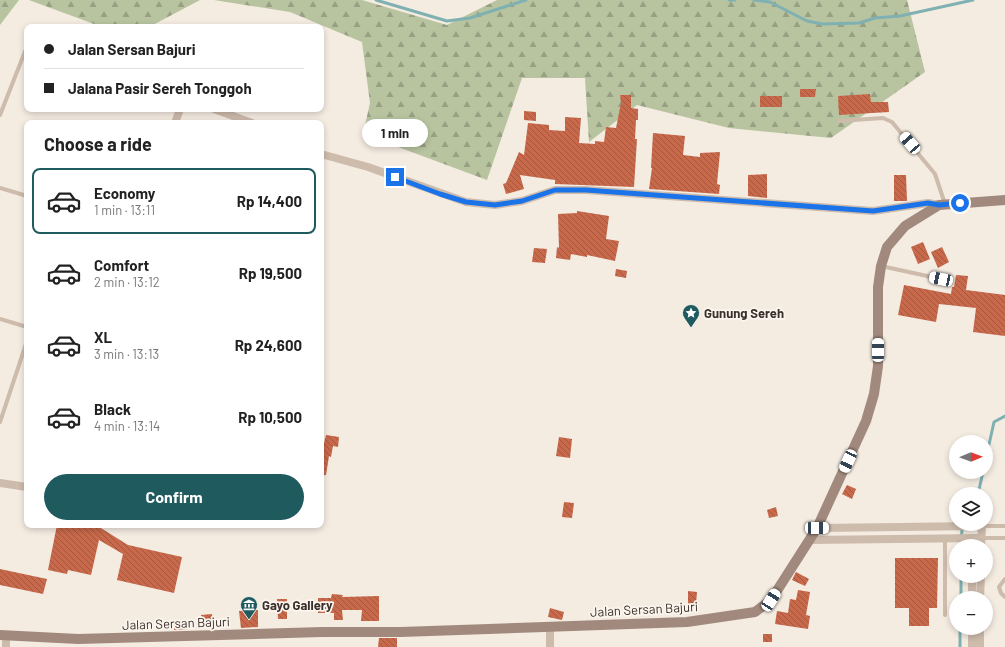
<!DOCTYPE html>
<meta charset="utf-8">
<style>
:root{--surface:#fff;--page:#f2f2f2;--text:#222;--muted:#767676;--line:#e0e0e0;--accent:#1f5a5e}
body{margin:0;font-family:Barlow,sans-serif;background:var(--page);color:var(--text);height:100vh;display:flex;flex-direction:column;font-size:15px;white-space:nowrap}
*{box-sizing:border-box;margin:0}
p{font-size:13px;color:var(--muted)}
.icon{flex:none;width:22px;height:22px;fill:none;stroke:currentColor;stroke-width:2;stroke-linecap:round;stroke-linejoin:round}
.map{position:relative;flex:1;overflow:hidden}
.panel{position:absolute;left:24px;top:120px;width:300px;height:408px;display:flex;flex-direction:column;background:var(--surface);border-radius:8px;box-shadow:0 2px 6px #0003}
.panel>*{flex:none}
.hud{position:absolute;left:24px;top:24px;width:300px;height:88px;border-radius:8px;box-shadow:0 2px 6px #0003;display:grid;align-content:center;height:88px;padding:0 20px;background:var(--surface)}
.needle{width:26px;rotate:89deg}
.fabs{position:absolute;left:949px;top:435px;display:grid;gap:8px}
.fabs a{display:grid;place-items:center;width:44px;height:44px;border-radius:50%;background:var(--surface);box-shadow:0 2px 6px #0003;font-size:20px}
.end{position:absolute;width:18px;height:18px;margin:-9px;border:5px solid #1a73e8;background:#fff;box-shadow:0 0 0 2px #fff}
.from{border-radius:50%}
.bubble{position:absolute;height:28px;border-radius:14px;background:var(--surface);box-shadow:0 2px 6px #0003;font-size:13px;font-weight:700;line-height:28px;text-align:center}
.car{position:absolute;width:12px;height:24px;margin:-12px -6px;border-radius:5px;box-shadow:0 0 3px 1px #0007;background:linear-gradient(#fff 24%,#345 0 40%,#fff 0 76%,#345 0 86%,#fff 0)}
.hud b{display:flex;align-items:center;gap:14px;height:38px;font-size:15px}
.hud b+b{border-top:1px solid var(--line)}
.hud i{width:10px;height:10px;background:var(--text)}
ul{padding:0;list-style:none}
li{display:flex;align-items:center;gap:12px;height:66px;margin:0 8px 6px;padding:0 12px;border:2px solid transparent;border-radius:8px}
li div{flex:1}
li b{display:block;font-size:15px}
li em{font-style:normal;font-weight:700}
li.current{border-color:var(--accent)}
li>.icon{width:36px;height:36px;stroke-width:1.5}
h2{padding:0 20px;font-size:18px;line-height:48px}
.action{display:flex;gap:8px;margin-top:auto;padding:8px 20px}
.action a{flex:1;height:46px;border-radius:24px;background:var(--accent);color:#fff;font-size:16px;font-weight:700;line-height:46px;text-align:center}
.map>svg:first-child{display:block}
.forest{fill:url(#forest-firs)}
.lines{fill:none;stroke-linecap:round;stroke-linejoin:round}
.stream{stroke:#7fb0b2;stroke-width:3}
.building{fill:url(#building-back-hatch)}
.service{stroke:#cdbbac;stroke-width:4}
.minor{stroke:#cdbbac;stroke-width:8}
.secondary{stroke:#a18a7d;stroke-width:10}
.route{stroke:#1a73e8;stroke-width:5}
.labels{text-anchor:middle;dominant-baseline:central;stroke-width:3.5;stroke-linejoin:round;paint-order:stroke}
.poi-label{font-size:13px;font-weight:bold;fill:#3b302b;stroke:#fbf5ee;text-anchor:start}
.street-label{font-size:13px;fill:#3b302b;stroke:#fbf5ee}
</style>
<div class="map">
<svg width="1005" height="647" viewBox="0 0 1005 647">
<defs>
<pattern id="forest-firs" width="22" height="20" patternUnits="userSpaceOnUse"><rect width="22" height="20" fill="#b8c4a0"/><path d="M5 1l3.5 6h-7zM16 11l3.5 6h-7z" fill="#97a083"/></pattern>
<pattern id="building-back-hatch" width="6" height="6" patternUnits="userSpaceOnUse"><rect width="6" height="6" fill="#c8694b"/><path d="M-1 5l2 2M0 0l6 6M5-1l2 2" fill="none" stroke="#a4573f"/></pattern>
</defs>
<rect width="100%" height="100%" fill="#f4ebe1"/>
<g class="forest">
<polygon points="0,0 19,0 0,25"/>
<polygon points="29,0 200,0 149,27 102,27"/>
<polygon points="214,0 362,0 447,25 497,0 907,0 925,72 831,138 729,128 637,105 589,142 585,78 522,78 487,180 363,134 370,103 362,42 290,12"/>
</g>
<g class="lines">
<g class="stream">
<polyline points="376,0 447,21 470,18 526,0"/>
<polyline points="729,0 735,0"/>
<polyline points="754,0 770,2 807,21 822,24 859,23 875,18 900,16 973,0"/>
<polyline points="986,458 994,422 1005,416"/>
<polyline points="978,494 983,472"/>
<polyline points="961,546 962,528"/>
<polyline points="961,598 961,576"/>
<polyline points="960,647 960,628"/>
</g>
</g>
<g class="building">
<polygon points="800,89 816,89 815,97 800,97"/>
<polygon points="870,94 871,102 888,102 889,112 839,115 838,96"/>
<polygon points="620,95 631,95 631,108 638,109 638,120 636,120 635,139 637,139 634,187 555,184 555,180 520,175 524,189 506,194 503,184 506,183 519,152 524,155 528,123 549,125 549,130 565,131 565,117 581,118 579,143 595,144 595,141 604,142 606,127 616,128 621,103"/>
<rect x="760" y="96" width="22" height="11"/>
<polygon points="524,111 536,112 536,121 524,120"/>
<polygon points="653,133 685,136 683,155 700,157 700,153 720,152 717,184 720,185 719,194 649,189 652,168 651,168"/>
<polygon points="767,174 767,198 748,196 748,175"/>
<polygon points="894,175 906,175 907,201 894,201"/>
<polygon points="577,211 609,216 606,239 619,241 615,261 587,255 587,257 571,254 570,260 556,258 557,247 559,248 558,214 577,213"/>
<polygon points="923,242 930,259 918,264 911,247"/>
<polygon points="942,247 949,262 938,268 931,252"/>
<polygon points="534,248 547,249 545,263 532,262"/>
<polygon points="616,269 627,271 626,278 615,276"/>
<polygon points="956,275 968,276 966,290 1005,295 1005,336 973,332 976,308 939,304 936,322 898,315 904,285 951,294 952,287 954,287"/>
<polygon points="326,435 339,437 338,447 333,446 331,457 329,456 326,475 321,475 321,455"/>
<polygon points="559,437 572,439 570,458 556,456"/>
<polygon points="847,485 856,489 852,499 842,494"/>
<polygon points="564,502 574,503 572,518 562,517"/>
<polygon points="776,507 778,516 769,518 767,510"/>
<polygon points="57,525 96,525 128,545 182,557 174,593 117,580 123,554 99,540 91,575 68,570 67,574 48,570"/>
<polygon points="895,558 938,558 937,608 929,608 929,626 909,626 909,608 895,608"/>
<polygon points="0,569 47,579 43,594 0,585"/>
<polygon points="796,572 809,579 805,586 792,580"/>
<polygon points="798,590 810,592 806,615 810,616 808,629 775,624 777,611 788,613 790,599 796,600"/>
<polygon points="688,591 697,592 696,604 688,604"/>
<polygon points="332,594 343,595 342,597 379,596 379,621 361,621 362,610 342,610 343,620 334,620 334,613 318,613 318,598 331,598"/>
<polygon points="277,599 287,599 287,619 278,619"/>
<polygon points="550,608 564,612 562,620 548,617"/>
<polygon points="258,610 258,627 241,628 239,611"/>
<polygon points="212,614 213,626 203,627 201,615"/>
<polygon points="175,620 188,621 188,629 174,630"/>
<rect x="763" y="634" width="9" height="8"/>
<polygon points="379,638 397,638 397,647 378,647"/>
</g>
<g class="lines">
<g class="service">
<polyline points="0,115 26,49"/>
<polyline points="839,121 883,118 892,122 935,174 945,204"/>
<polyline points="0,188 27,196"/>
<polyline points="881,266 941,279"/>
<polyline points="0,319 27,327"/>
<polyline points="0,422 27,341"/>
<polyline points="982,526 1005,526"/>
<polyline points="981,538 1005,538"/>
<polyline points="1005,579 999,587 1001,593 1005,597"/>
<polyline points="945,615 945,539"/>
</g>
<g class="minor">
<polyline points="214,109 252,123"/>
<polyline points="175,123 180,109"/>
<polyline points="321,154 368,167 466,202 495,205 522,201 555,190 586,190 873,211 928,203 939,205"/>
<polyline points="0,483 27,487"/>
<polyline points="817,528 982,526 981,546"/>
<polyline points="810,540 981,538"/>
<polyline points="972,598 972,576"/>
<polyline points="980,598 981,576"/>
<polyline points="550,626 550,647"/>
<polyline points="6,647 6,636"/>
<polyline points="972,647 972,628"/>
<polyline points="980,647 980,628"/>
</g>
<polyline class="secondary" points="0,635 78,639 322,632 401,632 687,622 755,612 771,600 817,528 866,421 874,394 878,366 878,287 881,266 887,247 905,226 939,205 1005,200"/>
</g>
<g class="lines">
<polyline class="route" points="395,177 440,194 466,202 495,205 522,201 555,190 586,190 873,211 928,203 939,205 960,203"/>
</g>
<defs>
<symbol id="sight-pin" viewBox="-11 -11 22 30"><path d="M0 17L-7.5 6A9.5 9.5 0 1 1 7.5 6Z" fill="#1f5a5e" stroke="#fbf5ee"/><path d="M0-6L1.8-2.2L6-1.7L2.9 1.2L3.7 5.4L0 3.3L-3.7 5.4L-2.9 1.2L-6-1.7L-1.8-2.2Z" fill="#fff"/></symbol>
<symbol id="museum-pin" viewBox="-11 -11 22 30"><path d="M0 17L-7.5 6A9.5 9.5 0 1 1 7.5 6Z" fill="#1f5a5e" stroke="#fbf5ee"/><path d="M0-6L6-3V-2H-6V-3ZM-5-1h2V3h-2ZM-1-1h2V3h-2ZM3-1h2V3H3ZM-6 4H6V6H-6Z" fill="#fff"/></symbol>
</defs>
<g fill-rule="evenodd">
<use href="#sight-pin" x="681" y="303" width="20" height="27"/>
<use href="#museum-pin" x="239" y="595" width="20" height="27"/>
</g>
<g class="labels">
<g class="poi-label">
<text x="704" y="313">Gunung Sereh</text>
<text x="262" y="605">Gayo Gallery</text>
</g>
<g class="street-label">
<text transform="translate(644 609) rotate(-3)">Jalan Sersan Bajuri</text>
<text transform="translate(176 623) rotate(-2)">Jalan Sersan Bajuri</text>
</g>
</g>
</svg>
<div class="fabs">
<a><svg class="needle" viewBox="-14 -14 28 28"><path d="M0-13l5 13h-10z" fill="#e53935"/><path d="M0 13l5-13h-10z" fill="#767676"/></svg></a>
<a><svg class="icon" aria-label="layers" viewBox="0 0 24 24"><path d="M12 4l9 5-9 5-9-5zM3 14l9 5 9-5"/></svg></a>
<a>+</a>
<a>−</a>
</div>
<i class="end from" style="left:960px;top:203px"></i>
<i class="end" style="left:395px;top:177px"></i>
<div class="bubble" style="left:362px;top:119px;width:66px">1 min</div>
<i class="car" style="left:910px;top:143px;rotate:319deg"></i>
<i class="car" style="left:941px;top:279px;rotate:282deg"></i>
<i class="car" style="left:878px;top:350px;rotate:0deg"></i>
<i class="car" style="left:848px;top:461px;rotate:205deg"></i>
<i class="car" style="left:817px;top:528px;rotate:90deg"></i>
<i class="car" style="left:771px;top:600px;rotate:33deg"></i>
<div class="hud">
<b><i class="from"></i>Jalan Sersan Bajuri</b>
<b><i></i>Jalana Pasir Sereh Tonggoh</b>
</div>
<section class="panel">
<h2>Choose a ride</h2>
<ul>
<li class="current"><svg class="icon" aria-label="car" viewBox="0 0 24 24"><path d="M5 17H2v-5l4-1 3-4h7l3 4 3 1v5h-3M9 17h6M6 11h13"/><circle cx="7" cy="17" r="2"/><circle cx="17" cy="17" r="2"/></svg><div><b>Economy</b><p>1 min · 13:11</p></div><em>Rp 14,400</em></li>
<li><svg class="icon" aria-label="car" viewBox="0 0 24 24"><path d="M5 17H2v-5l4-1 3-4h7l3 4 3 1v5h-3M9 17h6M6 11h13"/><circle cx="7" cy="17" r="2"/><circle cx="17" cy="17" r="2"/></svg><div><b>Comfort</b><p>2 min · 13:12</p></div><em>Rp 19,500</em></li>
<li><svg class="icon" aria-label="car" viewBox="0 0 24 24"><path d="M5 17H2v-5l4-1 3-4h7l3 4 3 1v5h-3M9 17h6M6 11h13"/><circle cx="7" cy="17" r="2"/><circle cx="17" cy="17" r="2"/></svg><div><b>XL</b><p>3 min · 13:13</p></div><em>Rp 24,600</em></li>
<li><svg class="icon" aria-label="car" viewBox="0 0 24 24"><path d="M5 17H2v-5l4-1 3-4h7l3 4 3 1v5h-3M9 17h6M6 11h13"/><circle cx="7" cy="17" r="2"/><circle cx="17" cy="17" r="2"/></svg><div><b>Black</b><p>4 min · 13:14</p></div><em>Rp 10,500</em></li>
</ul>
<div class="action"><a>Confirm</a></div>
</section>
</div>
